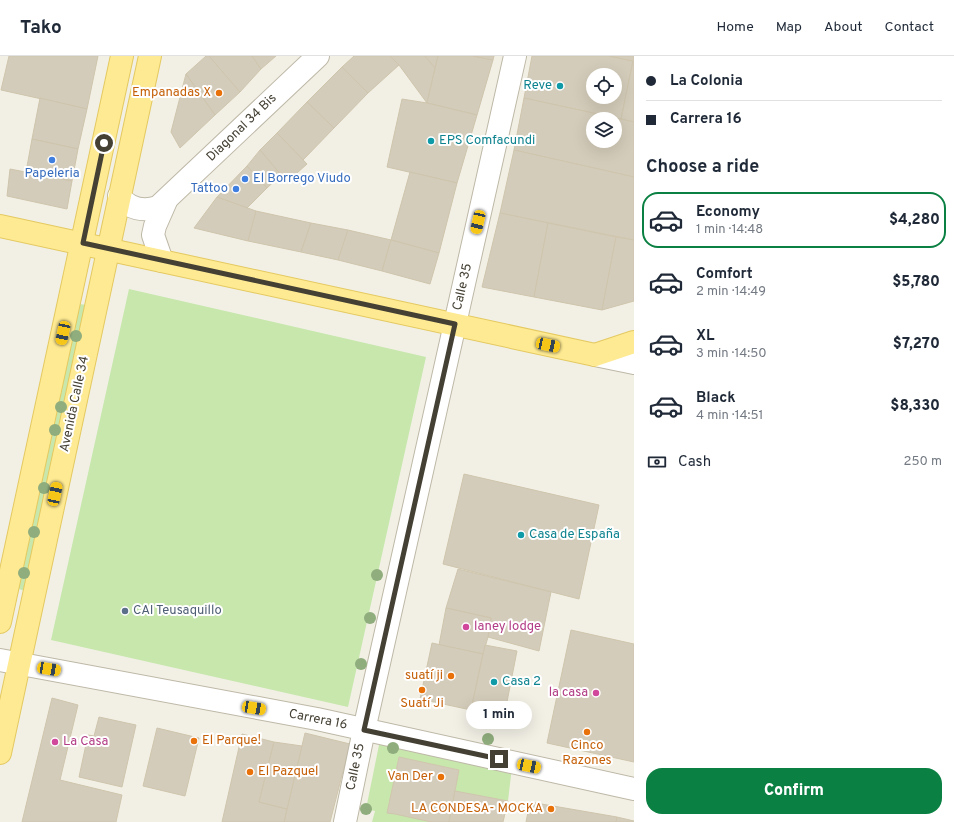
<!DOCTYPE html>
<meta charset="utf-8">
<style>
:root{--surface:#fff;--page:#f2f2f3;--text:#1f2937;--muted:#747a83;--line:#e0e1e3;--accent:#0b8043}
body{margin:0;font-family:Overpass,sans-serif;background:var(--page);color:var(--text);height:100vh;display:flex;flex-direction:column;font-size:15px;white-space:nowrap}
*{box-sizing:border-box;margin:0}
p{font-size:13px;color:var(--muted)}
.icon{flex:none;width:22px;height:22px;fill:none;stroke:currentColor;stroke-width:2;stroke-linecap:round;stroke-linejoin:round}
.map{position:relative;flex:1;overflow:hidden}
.drawer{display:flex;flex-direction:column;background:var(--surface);width:320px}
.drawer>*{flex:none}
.top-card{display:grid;align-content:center;height:88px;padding:0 12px;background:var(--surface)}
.buttons{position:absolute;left:586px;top:12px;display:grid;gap:8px}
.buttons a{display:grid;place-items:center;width:36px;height:36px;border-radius:50%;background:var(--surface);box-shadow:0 4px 16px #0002;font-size:20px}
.end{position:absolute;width:18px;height:18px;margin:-9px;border:5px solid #454034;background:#fff;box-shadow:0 0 0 2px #fff}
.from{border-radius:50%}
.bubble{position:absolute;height:28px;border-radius:14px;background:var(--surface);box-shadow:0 4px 16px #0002;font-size:13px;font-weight:800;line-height:28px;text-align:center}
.car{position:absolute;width:12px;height:24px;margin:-12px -6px;border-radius:5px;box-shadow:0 0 3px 1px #0007;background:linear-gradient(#f5c518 24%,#345 0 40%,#f5c518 0 76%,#345 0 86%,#f5c518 0)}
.top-card b{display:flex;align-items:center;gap:14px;height:38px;font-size:15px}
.top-card b+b{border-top:1px solid var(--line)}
.top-card i{width:10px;height:10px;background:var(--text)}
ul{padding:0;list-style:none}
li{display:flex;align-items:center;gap:12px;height:56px;margin:0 8px 6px;padding:0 4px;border:2px solid transparent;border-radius:16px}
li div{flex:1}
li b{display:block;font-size:15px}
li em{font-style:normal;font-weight:800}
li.on{border-color:var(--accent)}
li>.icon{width:36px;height:36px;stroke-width:1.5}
h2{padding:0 12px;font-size:18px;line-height:48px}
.pay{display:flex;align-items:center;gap:10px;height:44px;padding:0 12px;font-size:15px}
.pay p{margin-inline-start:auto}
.cta{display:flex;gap:8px;margin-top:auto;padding:8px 12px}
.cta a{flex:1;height:46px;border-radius:16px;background:var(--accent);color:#fff;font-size:16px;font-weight:800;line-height:46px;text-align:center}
header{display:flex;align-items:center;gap:24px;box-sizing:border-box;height:56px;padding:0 20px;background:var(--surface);border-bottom:1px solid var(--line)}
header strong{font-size:19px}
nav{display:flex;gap:22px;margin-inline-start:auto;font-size:14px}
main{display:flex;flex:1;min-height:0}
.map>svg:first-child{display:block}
.green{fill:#c7e7ad}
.building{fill:#d4ccba;stroke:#cfc5ad;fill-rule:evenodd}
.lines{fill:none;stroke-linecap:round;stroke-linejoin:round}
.minor-casing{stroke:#beb8a7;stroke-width:24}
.major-casing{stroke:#e4c961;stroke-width:24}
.minor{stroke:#fff;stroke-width:22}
.major{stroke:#feea92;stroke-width:22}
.tree{fill:#8fad7d}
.route{stroke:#454034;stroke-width:5}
.culture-dot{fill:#0f9aa8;stroke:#fff;stroke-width:1.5}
.food-dot{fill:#e8710a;stroke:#fff;stroke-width:1.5}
.shop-dot{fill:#3f7fe0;stroke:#fff;stroke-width:1.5}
.service-dot{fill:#5c6f8a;stroke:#fff;stroke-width:1.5}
.hotel-dot{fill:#d1479c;stroke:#fff;stroke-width:1.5}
.labels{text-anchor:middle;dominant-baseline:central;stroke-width:4;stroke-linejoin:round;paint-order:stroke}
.culture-label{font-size:13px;fill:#0d838f;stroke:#fff;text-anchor:start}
.food-label{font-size:13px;fill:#c56008;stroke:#fff;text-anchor:end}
.street-label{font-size:13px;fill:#454034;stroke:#fff}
.shop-label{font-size:13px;fill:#366cbe;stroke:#fff}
.service-label{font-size:13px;fill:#4e5e75;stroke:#fff;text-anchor:start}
.hotel-label{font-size:13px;fill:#b23c85;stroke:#fff;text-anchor:start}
</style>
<header>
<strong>Tako</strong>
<nav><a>Home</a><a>Map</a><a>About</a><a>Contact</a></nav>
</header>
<main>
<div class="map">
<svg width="634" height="766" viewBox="0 0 634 766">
<rect width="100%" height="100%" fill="#f2f0e5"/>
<g class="green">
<polygon points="129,233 426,301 348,651 51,584"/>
<polygon points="78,248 89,249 28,536 16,532"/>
<polygon points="380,684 512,711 508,745 455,735 459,714 399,701 388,754 436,766 372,766 375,755 366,753"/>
</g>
<g class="building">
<polygon points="9,0 98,0 87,53 1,34"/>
<polygon points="206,0 209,0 240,36 215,59 186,18"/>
<polygon points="209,0 252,0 261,13 240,36"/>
<polygon points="252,0 276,0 261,13"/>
<polygon points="354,0 390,0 399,9 368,37 342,11"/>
<polygon points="390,0 425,0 435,12 427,47 399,9"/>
<polygon points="425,0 438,0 435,12"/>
<polygon points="438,0 473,0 493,4 477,59 427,47"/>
<polygon points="473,0 494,0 493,4"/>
<path d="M532,0H608L633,5L621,63L524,42ZM593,19H615V41H593Z"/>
<polygon points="609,0 634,0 634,66 621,63 633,5"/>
<polygon points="342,11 368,37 334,72 307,46"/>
<polygon points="186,18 215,59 180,92 171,76"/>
<polygon points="40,42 87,53 78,93 32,83"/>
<path d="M524,42L634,66V121L514,94ZM593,63H615V85H593Z"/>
<polygon points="402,43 427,47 477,59 457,127 387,111"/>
<polygon points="307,46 334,72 303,104 277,77"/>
<polygon points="277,77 307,108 287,126 260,94"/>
<polygon points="32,83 78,93 72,125 26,116"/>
<polygon points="260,94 281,119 267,132 247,110"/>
<polygon points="514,94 634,121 634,184 500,157"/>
<polygon points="247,110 267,132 247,152 217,141"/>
<polygon points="10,113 72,125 67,153 7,140"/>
<polygon points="410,116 457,127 439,197 391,184"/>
<polygon points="217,141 256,155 248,185 194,172"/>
<polygon points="256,155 311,167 301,196 248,185"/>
<polygon points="500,157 548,167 534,241 482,231"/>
<polygon points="311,167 348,174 338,204 301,196"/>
<polygon points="548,167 616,181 602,254 534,241"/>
<polygon points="348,174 391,184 382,215 338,204"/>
<polygon points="616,181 634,184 634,245 602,254"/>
<polygon points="391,184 439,197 430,228 382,215"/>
<polygon points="464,418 599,449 579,543 443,508"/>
<polygon points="458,513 551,536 539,595 488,581 491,562 446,552"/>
<polygon points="446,552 491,562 488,581 483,598 439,589"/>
<polygon points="571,574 634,588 634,706 547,687"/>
<polygon points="432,587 483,598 471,654 420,643"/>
<polygon points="485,589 517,595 504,661 471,654"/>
<polygon points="52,642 78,649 60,724 122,739 116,766 22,766"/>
<polygon points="99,661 136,669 122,731 79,721 88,679 94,680"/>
<polygon points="157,672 199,682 185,740 143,730"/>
<polygon points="305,677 350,688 330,766 284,766"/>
<polygon points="242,678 274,686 259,746 287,753 284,766 222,766"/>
<polygon points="274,686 302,690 287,753 259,746"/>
<polygon points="399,701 459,714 449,766 431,766 395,758 387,757"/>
<polygon points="455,735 508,745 503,766 449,766"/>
<polygon points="530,746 617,761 616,766 526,766"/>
<polygon points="617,761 634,765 634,766 616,766"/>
</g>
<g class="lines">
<defs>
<g id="minor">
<path d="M119,140C129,153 143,156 158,151L318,0"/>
<polyline points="162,205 153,179 155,170 166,145"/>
<polyline points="595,299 634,307"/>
<polyline points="0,604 317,663 634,733"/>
<polyline points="345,766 364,674 515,0"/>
</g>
<g id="major">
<polyline points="0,170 595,299 634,286"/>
<polyline points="0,566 122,0"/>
<polyline points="0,697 150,0"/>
</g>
</defs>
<use href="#minor" class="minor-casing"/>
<use href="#major" class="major-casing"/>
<use href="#minor" class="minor"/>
<use href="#major" class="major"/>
</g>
<g class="tree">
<circle cx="76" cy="280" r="6"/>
<circle cx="61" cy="351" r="6"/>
<circle cx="55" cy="374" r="6"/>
<circle cx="44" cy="432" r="6"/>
<circle cx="34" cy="476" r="6"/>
<circle cx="24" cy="517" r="6"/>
<circle cx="377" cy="519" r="6"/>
<circle cx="370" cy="562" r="6"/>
<circle cx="361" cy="608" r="6"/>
<circle cx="488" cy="683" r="6"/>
<circle cx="393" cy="692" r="6"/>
<circle cx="366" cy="753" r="6"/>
</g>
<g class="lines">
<polyline class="route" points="104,87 83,187 455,268 364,674 499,703"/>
</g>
<g class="culture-dot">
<circle cx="560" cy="30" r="4"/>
<circle cx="431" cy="85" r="4"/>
<circle cx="521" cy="479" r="4"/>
<circle cx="494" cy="626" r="4"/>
</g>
<g class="food-dot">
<circle cx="219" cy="37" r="4"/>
<circle cx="451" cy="620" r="4"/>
<circle cx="422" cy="634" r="4"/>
<circle cx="587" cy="676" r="4"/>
<circle cx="194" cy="685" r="4"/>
<circle cx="250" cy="716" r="4"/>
<circle cx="441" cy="721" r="4"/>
<circle cx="551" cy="753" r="4"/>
</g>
<g class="shop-dot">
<circle cx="52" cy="104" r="4"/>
<circle cx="245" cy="123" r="4"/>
<circle cx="236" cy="133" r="4"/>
</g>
<circle class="service-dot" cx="125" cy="555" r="4"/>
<g class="hotel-dot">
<circle cx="466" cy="571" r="4"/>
<circle cx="596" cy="637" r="4"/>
<circle cx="55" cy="686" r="4"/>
</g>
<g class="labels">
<g class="culture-label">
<text x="552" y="30" text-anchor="end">Reve</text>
<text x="439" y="85">EPS Comfacundi</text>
<text x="529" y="479">Casa de España</text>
<text x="502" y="626">Casa 2</text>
</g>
<g class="food-label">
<text x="211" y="37">Empanadas X</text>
<text x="443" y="620">suatí ji</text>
<text x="422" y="648" text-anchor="middle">Suatí Ji</text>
<text x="202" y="685" text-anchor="start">El Parque!</text>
<text x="587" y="690" text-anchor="middle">Cinco<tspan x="587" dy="15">Razones</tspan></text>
<text x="258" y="716" text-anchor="start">El Pazquel</text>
<text x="433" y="721">Van Der</text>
<text x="543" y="753">LA CONDESA- MOCKA</text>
</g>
<g class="street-label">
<text transform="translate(242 72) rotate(-44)">Diagonal 34 Bis</text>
<text transform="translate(463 231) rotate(-77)">Calle 35</text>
<text transform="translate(75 348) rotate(-78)">Avenida Calle 34</text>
<text transform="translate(318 664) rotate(11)">Carrera 16</text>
<text transform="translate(356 711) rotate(-78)">Calle 35</text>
</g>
<g class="shop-label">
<text x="52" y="118">Papeleria</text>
<text x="253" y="123" text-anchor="start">El Borrego Viudo</text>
<text x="228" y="133" text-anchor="end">Tattoo</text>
</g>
<g class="service-label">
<text x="133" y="555">CAI Teusaquillo</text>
</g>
<g class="hotel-label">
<text x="474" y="571">laney lodge</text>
<text x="588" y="637" text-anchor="end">la casa</text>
<text x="63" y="686">La Casa</text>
</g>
</g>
</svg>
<div class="buttons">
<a><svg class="icon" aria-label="locate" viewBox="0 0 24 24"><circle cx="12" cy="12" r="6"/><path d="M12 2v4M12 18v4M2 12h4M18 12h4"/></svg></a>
<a><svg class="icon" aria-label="layers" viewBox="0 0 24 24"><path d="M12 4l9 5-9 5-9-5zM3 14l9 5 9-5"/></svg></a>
</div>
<i class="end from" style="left:104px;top:87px"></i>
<i class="end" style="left:499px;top:703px"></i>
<div class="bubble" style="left:466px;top:645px;width:66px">1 min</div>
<i class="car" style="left:478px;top:166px;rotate:193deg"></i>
<i class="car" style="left:63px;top:277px;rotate:192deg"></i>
<i class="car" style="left:548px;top:289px;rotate:102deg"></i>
<i class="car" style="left:55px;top:438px;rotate:12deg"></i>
<i class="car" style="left:49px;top:613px;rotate:100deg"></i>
<i class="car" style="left:254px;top:652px;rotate:100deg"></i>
<i class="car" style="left:529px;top:710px;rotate:102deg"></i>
</div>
<section class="drawer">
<div class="top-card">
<b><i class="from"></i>La Colonia</b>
<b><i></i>Carrera 16</b>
</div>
<h2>Choose a ride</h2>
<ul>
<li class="on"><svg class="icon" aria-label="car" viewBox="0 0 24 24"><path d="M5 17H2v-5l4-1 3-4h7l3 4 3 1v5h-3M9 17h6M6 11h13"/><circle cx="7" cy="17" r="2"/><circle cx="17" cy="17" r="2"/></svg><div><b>Economy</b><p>1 min · 14:48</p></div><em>$4,280</em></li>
<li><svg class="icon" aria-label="car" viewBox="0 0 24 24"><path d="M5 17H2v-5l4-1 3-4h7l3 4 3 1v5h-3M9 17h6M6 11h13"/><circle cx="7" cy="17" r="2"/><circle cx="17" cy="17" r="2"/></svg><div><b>Comfort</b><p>2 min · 14:49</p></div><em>$5,780</em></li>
<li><svg class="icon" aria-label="car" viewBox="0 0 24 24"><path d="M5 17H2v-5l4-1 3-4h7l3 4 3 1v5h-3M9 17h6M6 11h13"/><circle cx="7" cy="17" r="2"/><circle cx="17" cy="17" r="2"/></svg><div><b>XL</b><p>3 min · 14:50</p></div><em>$7,270</em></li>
<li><svg class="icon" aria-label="car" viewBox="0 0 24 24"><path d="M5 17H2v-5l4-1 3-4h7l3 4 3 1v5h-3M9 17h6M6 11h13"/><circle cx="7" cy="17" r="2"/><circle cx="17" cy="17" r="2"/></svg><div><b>Black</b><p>4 min · 14:51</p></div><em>$8,330</em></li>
</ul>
<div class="pay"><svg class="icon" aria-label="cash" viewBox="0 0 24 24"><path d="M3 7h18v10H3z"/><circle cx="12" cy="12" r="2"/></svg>Cash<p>250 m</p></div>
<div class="cta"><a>Confirm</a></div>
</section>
</main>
